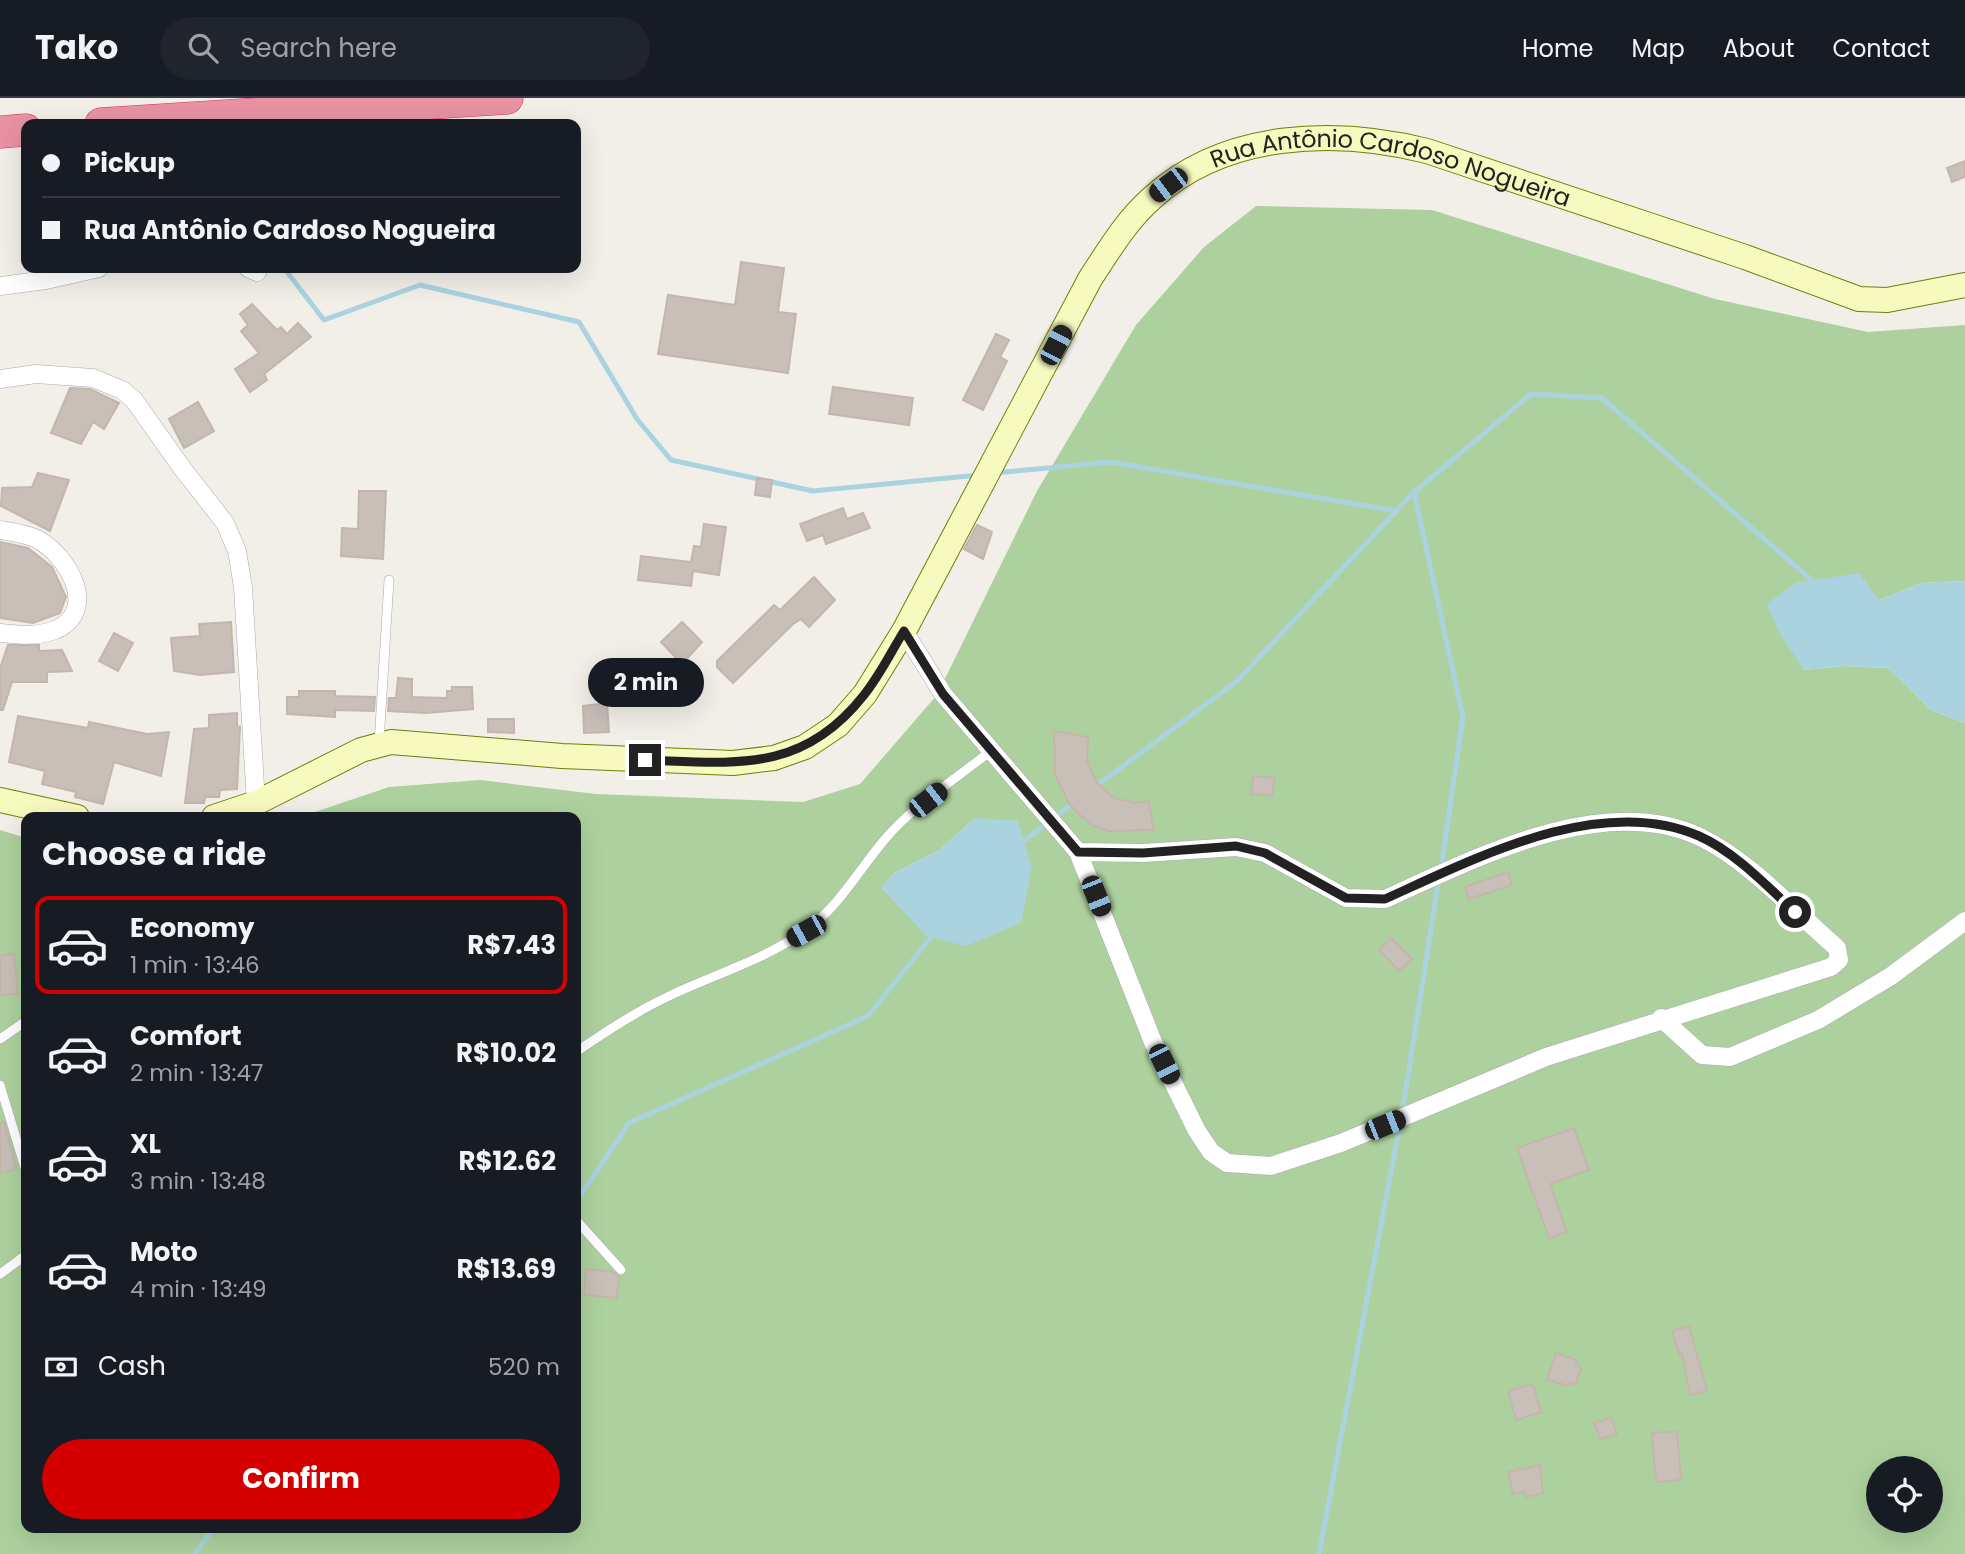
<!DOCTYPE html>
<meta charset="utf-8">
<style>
:root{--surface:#171b24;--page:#20242c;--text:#f1f3f6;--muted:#9ea1a6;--line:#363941;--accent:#d40000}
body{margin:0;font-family:Poppins,sans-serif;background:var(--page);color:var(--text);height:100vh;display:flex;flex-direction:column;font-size:26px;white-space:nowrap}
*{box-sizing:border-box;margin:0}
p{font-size:23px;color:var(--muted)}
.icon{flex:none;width:38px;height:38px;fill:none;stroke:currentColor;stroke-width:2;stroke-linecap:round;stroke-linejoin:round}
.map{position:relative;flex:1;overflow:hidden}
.details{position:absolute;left:21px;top:714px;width:560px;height:721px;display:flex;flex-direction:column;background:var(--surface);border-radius:14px;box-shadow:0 7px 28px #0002}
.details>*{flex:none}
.top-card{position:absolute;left:21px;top:21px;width:560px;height:154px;border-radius:14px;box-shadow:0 7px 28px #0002;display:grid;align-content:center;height:154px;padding:0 21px;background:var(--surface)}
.buttons{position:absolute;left:1866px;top:1358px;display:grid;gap:14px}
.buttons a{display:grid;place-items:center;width:77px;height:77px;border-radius:50%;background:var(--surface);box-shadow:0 7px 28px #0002;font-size:35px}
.end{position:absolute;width:32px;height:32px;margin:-16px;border:9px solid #222;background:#fff;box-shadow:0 0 0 4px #fff}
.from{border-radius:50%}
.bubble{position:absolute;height:49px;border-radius:24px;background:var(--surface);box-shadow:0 7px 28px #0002;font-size:23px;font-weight:700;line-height:49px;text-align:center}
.car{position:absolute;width:21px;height:42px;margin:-21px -10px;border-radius:9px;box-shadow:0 0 5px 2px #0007;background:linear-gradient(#222 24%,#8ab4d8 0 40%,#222 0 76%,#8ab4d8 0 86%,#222 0)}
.top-card b{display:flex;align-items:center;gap:24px;height:66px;font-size:26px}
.top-card b+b{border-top:2px solid var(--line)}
.top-card i{width:18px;height:18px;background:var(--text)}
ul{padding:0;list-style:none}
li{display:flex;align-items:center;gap:21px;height:98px;margin:0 14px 10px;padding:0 7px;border:4px solid transparent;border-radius:14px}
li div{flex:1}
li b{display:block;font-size:26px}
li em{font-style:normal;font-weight:700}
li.on{border-color:var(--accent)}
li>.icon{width:63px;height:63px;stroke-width:1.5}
h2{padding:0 21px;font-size:32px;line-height:84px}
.pay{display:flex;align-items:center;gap:18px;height:77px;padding:0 21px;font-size:26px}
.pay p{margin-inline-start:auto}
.primary-button{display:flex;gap:14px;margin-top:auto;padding:14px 21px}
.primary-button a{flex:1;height:80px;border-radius:42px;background:var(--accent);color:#fff;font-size:28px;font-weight:700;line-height:80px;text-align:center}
header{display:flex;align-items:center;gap:42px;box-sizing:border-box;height:98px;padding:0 35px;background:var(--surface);border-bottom:2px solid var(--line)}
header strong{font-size:33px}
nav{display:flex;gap:38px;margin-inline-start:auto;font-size:24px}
.search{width:490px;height:63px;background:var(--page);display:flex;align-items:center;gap:18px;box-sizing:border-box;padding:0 24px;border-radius:38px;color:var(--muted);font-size:26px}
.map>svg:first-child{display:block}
.forest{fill:#add19e;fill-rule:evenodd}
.water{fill:#aad3df}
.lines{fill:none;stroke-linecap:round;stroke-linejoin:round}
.stream{stroke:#aad3df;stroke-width:5}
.building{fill:#c7bfb8;stroke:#c4b6ab;stroke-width:2}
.service-casing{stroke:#a9a9a9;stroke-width:10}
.minor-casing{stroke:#a9a9a9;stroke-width:19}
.secondary-casing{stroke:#707d05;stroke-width:26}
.motorway-casing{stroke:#dc2a67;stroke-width:33}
.service{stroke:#fff;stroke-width:9}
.minor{stroke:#fff;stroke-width:18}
.secondary{stroke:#f7fabf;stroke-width:24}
.motorway{stroke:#e892a2;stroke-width:32}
.route{stroke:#222;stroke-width:9}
.labels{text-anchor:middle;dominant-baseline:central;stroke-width:6;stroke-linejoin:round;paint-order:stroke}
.street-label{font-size:24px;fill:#222;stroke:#fff}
</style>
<header>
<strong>Tako</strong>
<div class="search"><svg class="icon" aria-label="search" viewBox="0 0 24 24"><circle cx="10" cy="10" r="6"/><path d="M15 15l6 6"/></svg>Search here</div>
<nav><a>Home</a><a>Map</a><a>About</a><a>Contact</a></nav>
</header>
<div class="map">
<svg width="1965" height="1456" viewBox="0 0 1965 1456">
<rect width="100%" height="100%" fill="#f2efe9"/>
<path class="forest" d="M1256,108L1432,112L1715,201L1868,234L1965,227V483L1921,485L1879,502L1804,572L1845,568L1888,570L1931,612L1965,625V1456H0V732L26,740V1430H576V719H300L389,689L480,682L596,696L803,704L860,686L937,597L1037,393L1136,227L1204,149ZM975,720L900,807L882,790L893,776L939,752ZM1878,1370H1930V1423H1878Z"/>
<g class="water">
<polygon points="1859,475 1879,502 1921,485 1965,483 1965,625 1931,612 1888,570 1845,568 1804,572 1778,533 1767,506 1796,485"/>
<polygon points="975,720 1018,723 1032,769 1021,825 966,848 926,838 881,789 893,776 939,752"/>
</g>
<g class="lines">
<g class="stream">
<polyline points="284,170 324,222 420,187 579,224 637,321 671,362 813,393 979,377"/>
<polyline points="995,375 1110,364 1396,413"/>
<polyline points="1414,394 1463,619 1441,771"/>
<polyline points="1095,689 1237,583 1414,394 1531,296 1602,300 1815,485"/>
<polyline points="1020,746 1076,703"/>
<polyline points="1402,1016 1439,780"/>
<polyline points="576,1104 629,1025 868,918 936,833"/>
<polyline points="195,1456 213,1430"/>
<polyline points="1319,1456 1400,1026"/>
</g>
</g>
<g class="building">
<polygon points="1965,63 1965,79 1952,84 1947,70"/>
<polygon points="741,164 784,170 778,214 796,216 788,275 658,256 668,197 735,207"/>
<polygon points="252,206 277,232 281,229 287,236 298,225 311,239 264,276 267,282 250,294 235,271 259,255 241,233 248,227 240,216"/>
<polygon points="996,236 1009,242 1000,259 1007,263 983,312 963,302"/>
<polygon points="833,289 913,300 909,327 829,316"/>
<polygon points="70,290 90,291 119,305 104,331 93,324 81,346 51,335"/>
<polygon points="198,304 214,333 184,350 169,321"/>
<polygon points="38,375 69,382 50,433 1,408 2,390 32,389"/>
<polygon points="757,380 772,382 770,399 755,397"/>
<polygon points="359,393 386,393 383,461 341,458 342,430 358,431"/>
<polygon points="843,410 847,421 863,415 870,430 826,446 823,437 807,443 800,426"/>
<polygon points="704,426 726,429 719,477 693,473 691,488 638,482 641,458 691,464 694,448 701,449"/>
<polygon points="977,427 992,434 983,461 964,451"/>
<polygon points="0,444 28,450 52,469 66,499 60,515 33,525 0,520"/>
<polygon points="814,479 835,502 809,529 801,521 793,526 733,585 717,569 717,563 774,507 780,512"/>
<polygon points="231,524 234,574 200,577 174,573 171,540 200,538 199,526"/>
<polygon points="682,524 702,544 682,566 661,544"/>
<polygon points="114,535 133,545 118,573 99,563"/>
<polygon points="8,547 39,547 39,553 62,552 72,573 47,574 47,584 12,584 3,612 0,612 0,570"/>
<polygon points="398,580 412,581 412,599 447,600 447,593 452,593 452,589 472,589 473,611 426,615 388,613 389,600 396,600"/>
<polygon points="299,593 335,593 335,598 375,599 374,613 335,612 335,619 287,616 287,599 299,599"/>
<polygon points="607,605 609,634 584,635 583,608"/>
<polygon points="237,615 237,628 240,629 237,691 220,692 219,699 205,699 204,705 185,705 194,631 209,630 209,617"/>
<polygon points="18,618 88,630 89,624 147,636 169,634 161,678 114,664 103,706 75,699 76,694 42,686 45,673 9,664"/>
<polygon points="488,621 514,621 514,635 488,634"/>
<polygon points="1054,633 1088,639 1087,662 1096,684 1114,700 1135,705 1148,703 1154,732 1109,733 1093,728 1079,716 1069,706 1055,676"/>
<polygon points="1253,678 1275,680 1272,698 1251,696"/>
<polygon points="1508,774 1512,787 1469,801 1465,789"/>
<polygon points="1391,840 1412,861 1399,873 1379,852"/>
<polygon points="14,856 18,896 0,897 0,858"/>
<polygon points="4,1024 17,1071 0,1075 0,1025"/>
<polygon points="1574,1030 1589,1072 1550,1086 1567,1134 1549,1140 1517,1050"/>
<polygon points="586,1171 613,1174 619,1179 617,1200 584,1197"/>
<polygon points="1689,1228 1707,1293 1690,1297 1682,1256 1679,1257 1672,1233"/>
<polygon points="1556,1255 1577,1262 1576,1267 1581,1269 1576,1286 1570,1285 1569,1288 1547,1282"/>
<polygon points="1533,1286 1541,1314 1516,1322 1508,1293"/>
<polygon points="1611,1320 1617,1336 1600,1341 1594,1325"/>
<polygon points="1677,1333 1681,1382 1656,1384 1652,1335"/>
<polygon points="1540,1367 1543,1395 1526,1399 1525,1394 1513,1396 1508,1374"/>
</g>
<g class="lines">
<defs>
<g id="service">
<polyline points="379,645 389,482"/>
<polyline points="0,941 26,923"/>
<path d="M576,954C605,934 635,914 667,899C712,877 765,862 806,832C840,808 859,771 886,740C915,706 957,680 992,652"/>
<polyline points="0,987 26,1073"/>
<polyline points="576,1122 621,1172"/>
<polyline points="0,1176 26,1157"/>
</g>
<g id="minor">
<polyline points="248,170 257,174"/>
<polyline points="0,188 46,182 99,170"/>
<polyline points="0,281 36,276 93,280 122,292 134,302 182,370 225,425 237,453 243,489 256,705"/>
<path d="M0,432C12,434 27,436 37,441C68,457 100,513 55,532C37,539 18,537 0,535"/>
<path d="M904,533L943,596L1078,754L1153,944L1197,1033L1211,1054L1227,1065L1271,1068L1341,1045L1546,959L1831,869L1839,862L1837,850C1796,815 1750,763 1700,739C1603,693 1474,761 1385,801L1346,800L1265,755L1236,749L1143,755L1078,754"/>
<polyline points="1661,920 1702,957 1730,959 1818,922 1891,878 1965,823"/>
</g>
<g id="secondary">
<polyline points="0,702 77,719"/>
<path id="s1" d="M214,719L256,705L361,652L391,644L562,658L733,665L774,660L805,649L838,627L865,596L904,533L1090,181C1109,152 1126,123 1152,100C1225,33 1336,30 1427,53L1745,159L1859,201L1887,202L1965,187"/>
</g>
<g id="motorway">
<polyline points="101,26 507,0"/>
<polyline points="0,34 26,32"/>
</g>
</defs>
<use href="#service" class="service-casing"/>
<use href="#minor" class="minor-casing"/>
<use href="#secondary" class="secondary-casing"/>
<use href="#motorway" class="motorway-casing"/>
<use href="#service" class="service"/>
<use href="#minor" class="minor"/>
<use href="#secondary" class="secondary"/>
<use href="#motorway" class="motorway"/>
</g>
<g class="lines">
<path class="route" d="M645,662C735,665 802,676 864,597C880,577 891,554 904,533L943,596L1078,754L1143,755L1236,748L1265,755L1346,800L1385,801C1476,760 1600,695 1699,738C1735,754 1767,788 1795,814"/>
</g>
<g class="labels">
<g class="street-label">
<text stroke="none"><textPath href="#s1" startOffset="1521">Rua Antônio Cardoso Nogueira</textPath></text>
</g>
</g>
</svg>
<div class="buttons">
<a><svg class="icon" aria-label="locate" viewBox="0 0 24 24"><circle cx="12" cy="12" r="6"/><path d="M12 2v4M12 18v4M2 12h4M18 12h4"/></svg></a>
</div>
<i class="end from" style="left:1795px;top:814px"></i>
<i class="end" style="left:645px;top:662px"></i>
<div class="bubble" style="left:588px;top:560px;width:116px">2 min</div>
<i class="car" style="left:1168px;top:87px;rotate:233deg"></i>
<i class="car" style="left:1056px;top:247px;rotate:28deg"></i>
<i class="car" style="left:928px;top:702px;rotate:52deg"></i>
<i class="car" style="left:1096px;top:798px;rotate:158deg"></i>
<i class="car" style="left:806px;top:833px;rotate:241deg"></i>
<i class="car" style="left:1164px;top:966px;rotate:154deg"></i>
<i class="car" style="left:1385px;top:1027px;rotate:68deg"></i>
<div class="top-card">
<b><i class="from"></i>Pickup</b>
<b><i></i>Rua Antônio Cardoso Nogueira</b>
</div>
<section class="details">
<h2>Choose a ride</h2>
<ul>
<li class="on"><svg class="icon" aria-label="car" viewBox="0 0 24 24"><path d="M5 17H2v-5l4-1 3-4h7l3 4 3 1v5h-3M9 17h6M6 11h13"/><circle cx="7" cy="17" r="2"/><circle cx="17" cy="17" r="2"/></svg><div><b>Economy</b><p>1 min · 13:46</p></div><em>R$7.43</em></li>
<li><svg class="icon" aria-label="car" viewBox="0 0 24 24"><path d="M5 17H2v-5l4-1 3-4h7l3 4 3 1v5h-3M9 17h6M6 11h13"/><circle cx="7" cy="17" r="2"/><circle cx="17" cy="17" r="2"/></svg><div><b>Comfort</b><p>2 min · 13:47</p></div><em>R$10.02</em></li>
<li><svg class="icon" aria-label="car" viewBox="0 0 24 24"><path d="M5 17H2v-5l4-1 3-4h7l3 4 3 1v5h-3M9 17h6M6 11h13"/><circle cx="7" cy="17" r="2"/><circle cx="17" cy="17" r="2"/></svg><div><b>XL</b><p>3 min · 13:48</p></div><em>R$12.62</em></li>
<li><svg class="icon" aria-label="car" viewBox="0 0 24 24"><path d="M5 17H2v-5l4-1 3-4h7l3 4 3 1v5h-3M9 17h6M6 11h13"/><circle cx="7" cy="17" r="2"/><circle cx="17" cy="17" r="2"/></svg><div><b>Moto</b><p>4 min · 13:49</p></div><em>R$13.69</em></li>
</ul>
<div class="pay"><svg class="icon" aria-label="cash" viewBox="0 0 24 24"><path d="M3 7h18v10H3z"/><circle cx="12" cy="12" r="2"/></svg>Cash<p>520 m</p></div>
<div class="primary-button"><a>Confirm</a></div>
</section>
</div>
